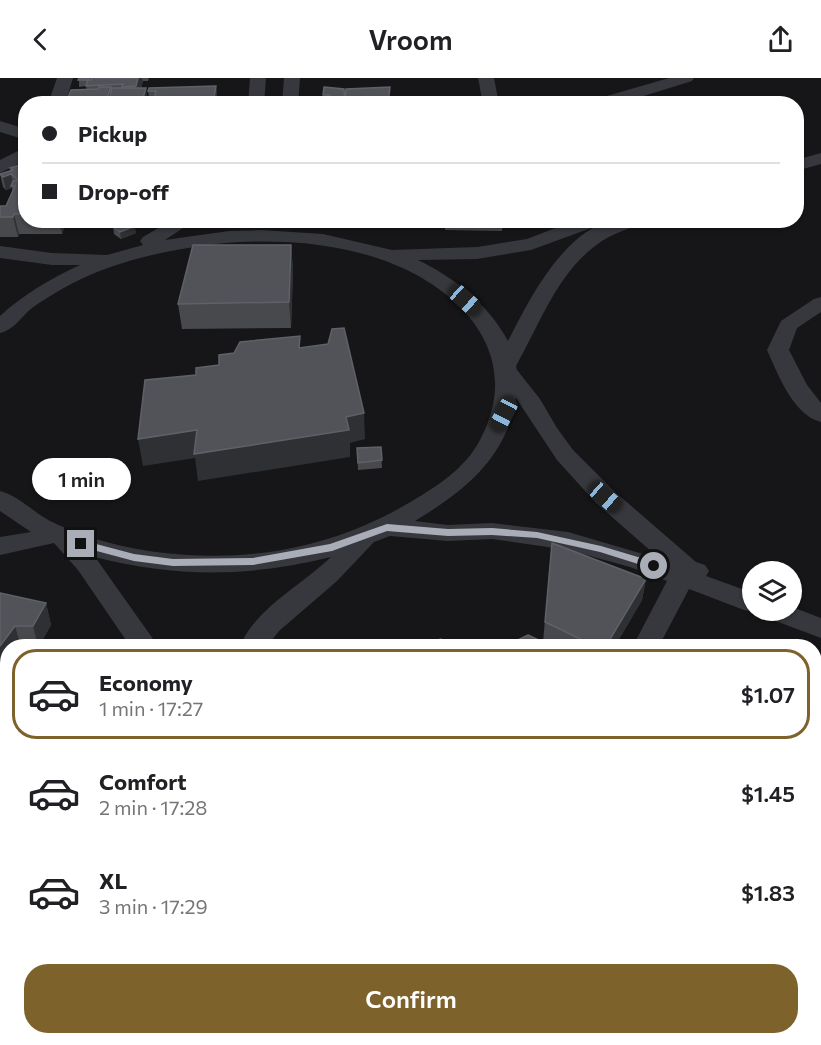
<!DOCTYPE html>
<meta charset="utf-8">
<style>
:root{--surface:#fff;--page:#f6f6f6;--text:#202124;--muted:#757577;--line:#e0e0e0;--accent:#7e622b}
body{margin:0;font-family:Commissioner,sans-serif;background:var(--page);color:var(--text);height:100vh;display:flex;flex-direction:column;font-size:22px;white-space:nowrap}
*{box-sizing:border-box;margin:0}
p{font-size:20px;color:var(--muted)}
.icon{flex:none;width:33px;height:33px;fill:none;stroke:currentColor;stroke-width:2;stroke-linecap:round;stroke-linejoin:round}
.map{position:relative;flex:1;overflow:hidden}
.side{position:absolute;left:0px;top:561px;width:822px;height:406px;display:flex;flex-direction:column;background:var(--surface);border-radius:24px 24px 0 0;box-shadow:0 2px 4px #0004}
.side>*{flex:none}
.guide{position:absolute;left:18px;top:18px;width:786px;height:132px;border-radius:24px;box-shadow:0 2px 4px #0004;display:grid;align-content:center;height:132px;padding:0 24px;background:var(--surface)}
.controls{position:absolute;left:742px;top:483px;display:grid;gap:12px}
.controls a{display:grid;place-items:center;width:60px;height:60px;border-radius:50%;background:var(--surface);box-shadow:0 2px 4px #0004;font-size:30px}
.end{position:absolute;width:27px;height:27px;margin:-14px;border:8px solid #a8adb8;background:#111;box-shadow:0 0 0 3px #111}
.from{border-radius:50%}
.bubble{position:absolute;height:42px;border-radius:21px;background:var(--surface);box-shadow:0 2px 4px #0004;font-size:20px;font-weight:600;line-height:42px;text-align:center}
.car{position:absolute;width:18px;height:36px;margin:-18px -9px;border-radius:8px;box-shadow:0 0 4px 2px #0007;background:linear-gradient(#222 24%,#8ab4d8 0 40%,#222 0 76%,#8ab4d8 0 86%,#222 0)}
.guide b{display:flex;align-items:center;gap:21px;height:57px;font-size:22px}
.guide b+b{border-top:2px solid var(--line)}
.guide i{width:15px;height:15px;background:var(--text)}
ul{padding:10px 0 0;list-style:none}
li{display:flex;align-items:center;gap:18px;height:90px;margin:0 12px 9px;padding:0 12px;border:3px solid transparent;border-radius:24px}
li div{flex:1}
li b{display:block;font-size:22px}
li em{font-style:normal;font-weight:600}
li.on{border-color:var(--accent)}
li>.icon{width:54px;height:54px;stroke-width:1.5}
.cta{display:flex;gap:12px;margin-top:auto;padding:12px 24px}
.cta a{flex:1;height:69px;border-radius:24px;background:var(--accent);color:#fff;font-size:24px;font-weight:600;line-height:69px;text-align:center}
header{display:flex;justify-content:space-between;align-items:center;height:78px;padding:0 24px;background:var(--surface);font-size:27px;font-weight:600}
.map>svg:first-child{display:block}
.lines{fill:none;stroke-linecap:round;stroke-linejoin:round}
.minor{fill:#37383d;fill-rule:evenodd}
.wall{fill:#47494d}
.shaded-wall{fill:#2f3033}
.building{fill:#525359;stroke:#5f6168;stroke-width:1.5}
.route{fill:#a8adb8}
</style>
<header><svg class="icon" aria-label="back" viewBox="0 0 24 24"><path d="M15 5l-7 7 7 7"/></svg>Vroom<svg class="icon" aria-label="share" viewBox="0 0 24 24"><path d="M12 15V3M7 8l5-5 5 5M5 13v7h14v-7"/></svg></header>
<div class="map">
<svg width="821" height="967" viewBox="0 0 821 967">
<rect width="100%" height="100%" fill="#161618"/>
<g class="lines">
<g class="minor">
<polygon points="57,0 73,0 65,26 48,26"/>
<polygon points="250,0 266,0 264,26 248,26"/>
<polygon points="284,0 300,0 298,26 282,26"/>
<polygon points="478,0 494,0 499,26 483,26"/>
<polygon points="669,0 694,0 692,3 618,26 591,26 593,22"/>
<polygon points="0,43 26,51 26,62 0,54"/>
<polygon points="26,69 26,82 0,95 0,82"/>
<polygon points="821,75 821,86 796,93 796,82"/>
<path d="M172,142H195L165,162L229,153L262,152L323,156L392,172L477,169L527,161L576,142H604L602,146L531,172L477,181L418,182C455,200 489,227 508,263C529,222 564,151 615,142C624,141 634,142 643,142L641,146C628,151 614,155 602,163C558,192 541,244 516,288L517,292L540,321L557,350L573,372L614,413L696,484L705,487L709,493L706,498L753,515V532H759L753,534L744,532L689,511L659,568H633L667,503L630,489L568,472L492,461L448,463L390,458L374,464L337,503L279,553L267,568H240C256,530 302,507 331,479C249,499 177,500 95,479L158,568H130L78,492L54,465L0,477V459L31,454L0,433V413C19,418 33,434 50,443C93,464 140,474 187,477C273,482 349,463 422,417C445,403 469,385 481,360C526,273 456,206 377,180C329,164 275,161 225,165C169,171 111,183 62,211C52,217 41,223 32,230C21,239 14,252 0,255V238C24,216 50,201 80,187H52L0,180V168L52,175L107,177L143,167L140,163L143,159ZM516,320L557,382L596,425L660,481L568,454L492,445L448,447L415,443C464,413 506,381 516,320Z"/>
<path d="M821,219V234L797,250L789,272L807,307L821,325V344C793,337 778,296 767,272L781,243L814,221Z"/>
<polygon points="792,529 821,540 821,560 765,539 761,532 792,532"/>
<rect x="0" y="704" width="8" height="24"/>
<polygon points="814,803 821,806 821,834 814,832"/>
<polygon points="173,960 235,960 235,967 172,967"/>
<polygon points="590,960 624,960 625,967 591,967"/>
</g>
</g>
<g class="wall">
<polygon points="79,0 91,0 91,2 92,0 149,0 148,3 143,3 141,10 148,23 147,26 65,26 87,12 86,8 79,9"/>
<polygon points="216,8 218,26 150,26 148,13"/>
<polygon points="324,9 345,26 324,26"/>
<polygon points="26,81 26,142 67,142 62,156 19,156 18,159 0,159 0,128 6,128 13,114 12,110 6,112 3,109 0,96 11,93 10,90 24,85 23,82"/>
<polygon points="117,142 136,142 131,145 136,155 121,161 114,156 113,149 123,145"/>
<polygon points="445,142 503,142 502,153 445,152"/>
<polygon points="507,142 526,142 520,144"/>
<polygon points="291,167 293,192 291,250 182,251 178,226"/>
<polygon points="381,369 382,390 358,392 357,370"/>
<polygon points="552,465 646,501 642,522 615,568 509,568 509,566 543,564"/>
<polygon points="0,515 46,525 51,547 39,568 8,568 8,588 1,597 0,596"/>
</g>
<g class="shaded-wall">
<polygon points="138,0 142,0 143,3 138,21 136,8"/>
<polygon points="216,8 218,26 214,26 214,20"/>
<polygon points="111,9 113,21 111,26 105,26"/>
<polygon points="146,10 148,23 147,26 141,26"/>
<polygon points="11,96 14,108 11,108 12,110 6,112 3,99"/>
<polygon points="14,136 19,156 18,159 13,139"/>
<polygon points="59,142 67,142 62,156"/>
<polygon points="126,142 136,142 127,147"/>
<polygon points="135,148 136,155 121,161 120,154"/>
<polygon points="291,167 293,192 291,250 289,224"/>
<polygon points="364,335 365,361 350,365 350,379 198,403 195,380 143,388 138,361 197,352 346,339"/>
<polygon points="646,501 642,522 615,568 606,568"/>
<polygon points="46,525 51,547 39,568 38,568 33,548"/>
<polygon points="15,548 21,568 8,568 8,588 1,597 0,593 0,568"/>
<polygon points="143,960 151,960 150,967 142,967"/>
</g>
<g class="building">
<polygon points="79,0 89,0 88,2 78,2"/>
<polygon points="92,0 138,0 136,8 122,9 123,6 86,8 88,2 91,2"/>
<polygon points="216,8 214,20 207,20 205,26 153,26 156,13 148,13 149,10"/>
<polygon points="99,9 111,9 105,26 65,26 71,12 98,11"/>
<polygon points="324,9 344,11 345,26 330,26 330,17 323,17"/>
<polygon points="390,9 388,26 345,26 346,11"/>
<polygon points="112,10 146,10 141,26 108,26"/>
<polygon points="26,85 26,101 19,103 11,96 3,99 0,96 13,92 10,90"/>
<polygon points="26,102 26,136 14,136 13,139 0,139 0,128 6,128 15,108 11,108 13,103"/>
<polygon points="128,143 135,148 120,154 113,149"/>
<polygon points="193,167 291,167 289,224 178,226"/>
<polygon points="344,250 364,335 346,339 349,352 194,376 197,352 138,361 145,302 196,297 196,290 219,287 219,277 234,275 240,264 300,258 299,270 328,266 332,251"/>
<polygon points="381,369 382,382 358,385 357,370"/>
<polygon points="552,465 646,501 606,568 595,568 545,544"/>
<polygon points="0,515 46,525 33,548 15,548 0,568"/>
<polygon points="528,557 551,568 512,568 509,566"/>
<polygon points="440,561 465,568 435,568"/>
<polygon points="0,925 8,925 8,960 143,960 142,967 0,967"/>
<rect x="410" y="960" width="171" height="7"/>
</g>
<polygon class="route" points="387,446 448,451 492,450 537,454 601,468 658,485 659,488 654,491 600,474 537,460 492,457 448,458 387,453 332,473 253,487 173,488 134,483 78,468 76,466 81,462 134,476 173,481 253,480 330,466"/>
</svg>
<div class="controls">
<a><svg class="icon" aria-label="layers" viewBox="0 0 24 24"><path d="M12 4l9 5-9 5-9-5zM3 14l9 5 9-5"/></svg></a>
</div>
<i class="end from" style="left:654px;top:488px"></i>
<i class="end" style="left:81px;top:466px"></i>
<div class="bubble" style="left:32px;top:380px;width:99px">1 min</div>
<i class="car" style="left:465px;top:222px;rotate:132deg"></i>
<i class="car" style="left:504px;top:336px;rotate:208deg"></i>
<i class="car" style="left:605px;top:419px;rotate:131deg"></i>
<div class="guide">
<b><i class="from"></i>Pickup</b>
<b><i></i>Drop-off</b>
</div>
<section class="side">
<ul>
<li class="on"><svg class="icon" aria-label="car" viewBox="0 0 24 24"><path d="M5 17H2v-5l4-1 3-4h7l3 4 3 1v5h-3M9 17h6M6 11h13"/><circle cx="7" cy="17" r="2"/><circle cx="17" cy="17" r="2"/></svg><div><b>Economy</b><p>1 min · 17:27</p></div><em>$1.07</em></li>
<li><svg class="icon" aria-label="car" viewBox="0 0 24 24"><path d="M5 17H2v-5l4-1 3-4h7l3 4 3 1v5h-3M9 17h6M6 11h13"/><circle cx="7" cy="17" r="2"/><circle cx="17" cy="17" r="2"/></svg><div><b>Comfort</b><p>2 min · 17:28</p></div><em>$1.45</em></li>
<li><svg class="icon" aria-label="car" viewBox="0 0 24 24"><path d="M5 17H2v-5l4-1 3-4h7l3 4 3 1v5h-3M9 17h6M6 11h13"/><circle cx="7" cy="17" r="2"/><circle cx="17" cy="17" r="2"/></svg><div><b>XL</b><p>3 min · 17:29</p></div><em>$1.83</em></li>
</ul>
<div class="cta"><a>Confirm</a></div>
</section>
</div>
